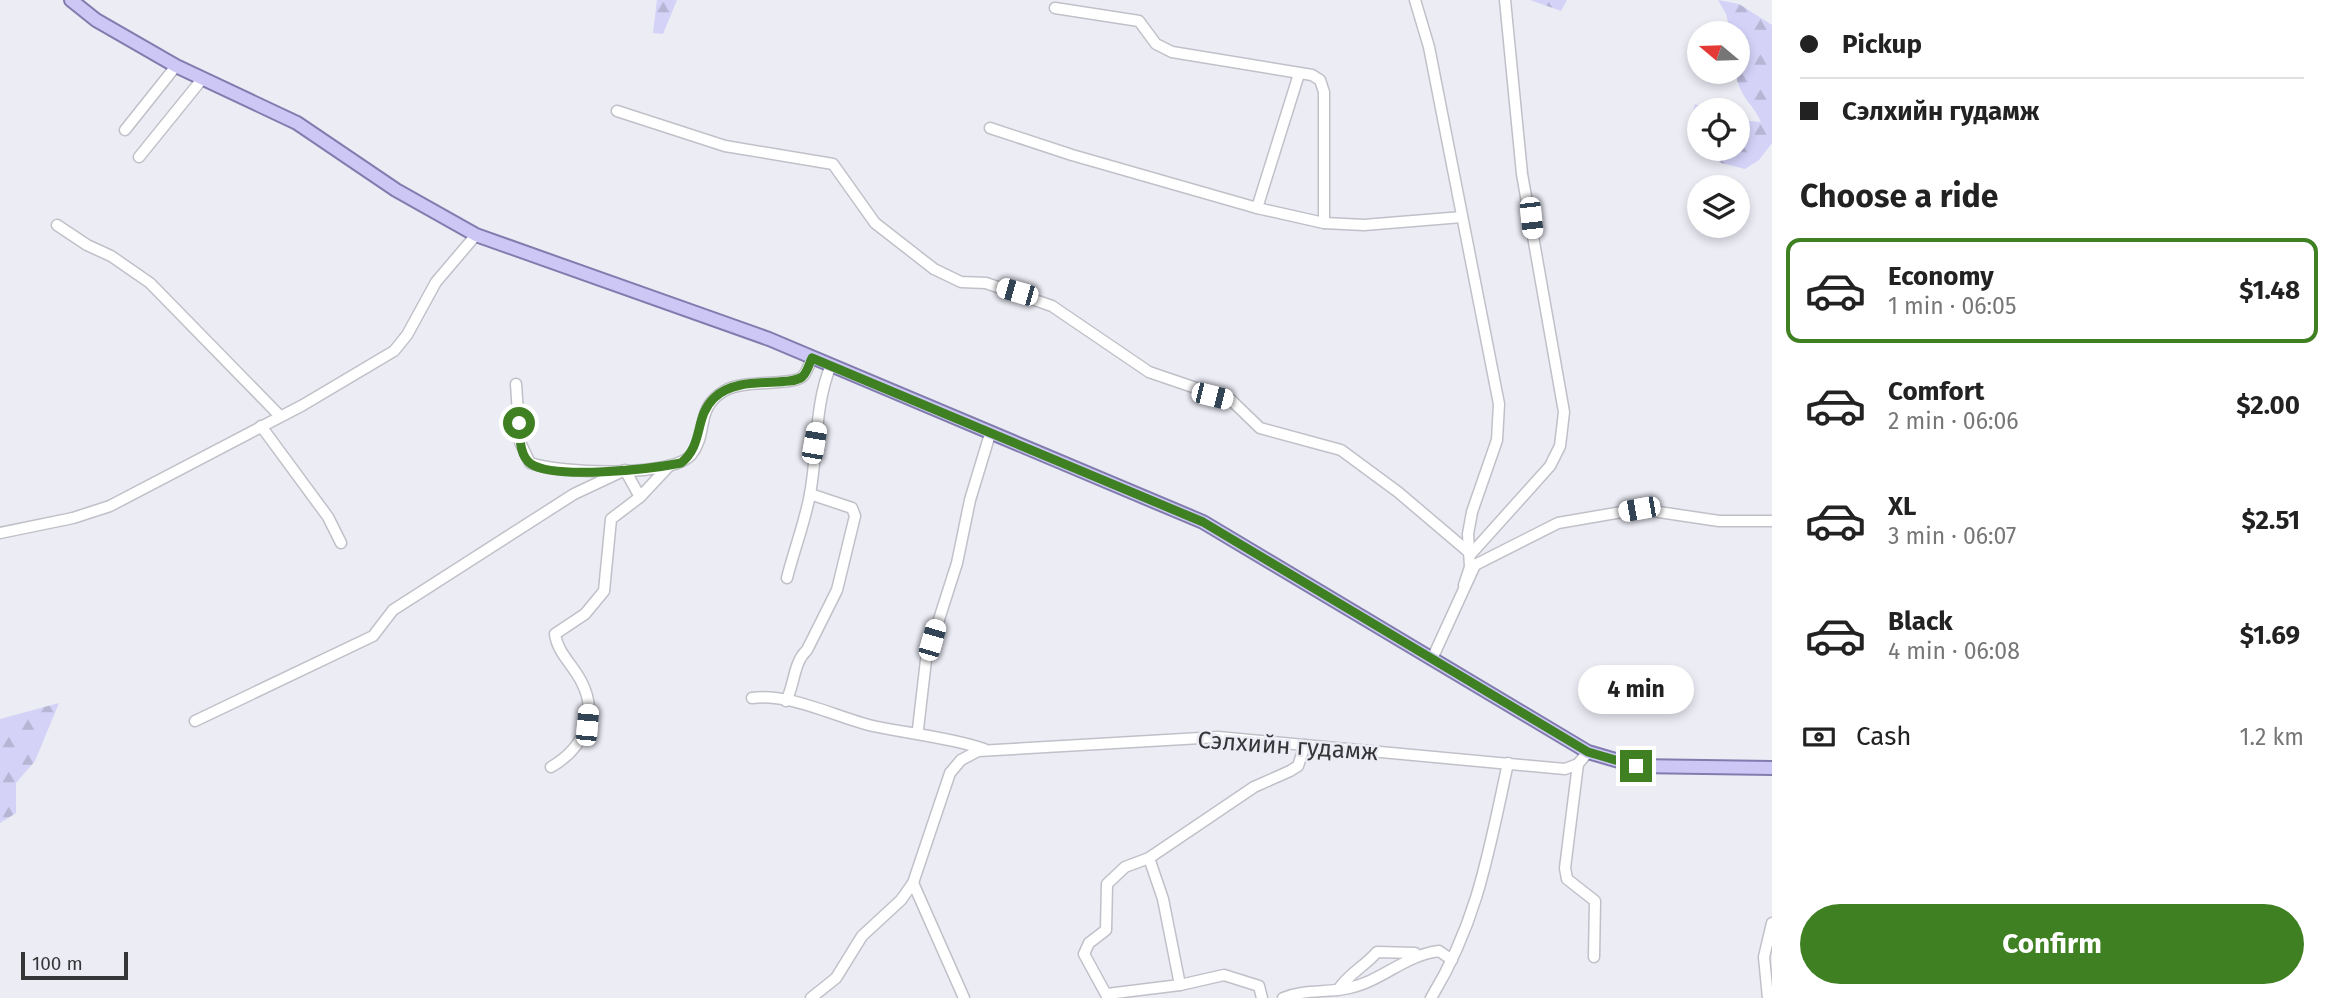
<!DOCTYPE html>
<meta charset="utf-8">
<style>
:root{--surface:#fff;--page:#f2f2f2;--text:#222;--muted:#767676;--line:#e0e0e0;--accent:#3e8022}
body{margin:0;font-family:"Fira Sans",sans-serif;background:var(--page);color:var(--text);height:100vh;display:flex;flex-direction:column;font-size:26px;white-space:nowrap}
*{box-sizing:border-box;margin:0}
p{font-size:23px;color:var(--muted)}
.icon{flex:none;width:38px;height:38px;fill:none;stroke:currentColor;stroke-width:2;stroke-linecap:round;stroke-linejoin:round}
.map{position:relative;flex:1;overflow:hidden}
.sheet{display:flex;flex-direction:column;background:var(--surface);width:560px}
.sheet>*{flex:none}
.guide{display:grid;align-content:center;height:154px;padding:0 28px;background:var(--surface)}
.needle{width:46px;rotate:289deg}
.buttons{position:absolute;left:1687px;top:21px;display:grid;gap:14px}
.buttons a{display:grid;place-items:center;width:63px;height:63px;border-radius:50%;background:var(--surface);box-shadow:0 4px 10px #0003;font-size:35px}
.scale{position:absolute;left:21px;bottom:18px;width:107px;box-sizing:border-box;padding-left:7px;border:4px solid #363639;border-top:0;font-size:19px;line-height:24px;white-space:nowrap;color:#363639;-webkit-text-stroke:5px #ececf5;paint-order:stroke}
.end{position:absolute;width:32px;height:32px;margin:-16px;border:9px solid #3e8022;background:#fff;box-shadow:0 0 0 4px #fff}
.from{border-radius:50%}
.bubble{position:absolute;height:49px;border-radius:24px;background:var(--surface);box-shadow:0 4px 10px #0003;font-size:23px;font-weight:700;line-height:49px;text-align:center}
.car{position:absolute;width:21px;height:42px;margin:-21px -10px;border-radius:9px;box-shadow:0 0 5px 2px #0007;background:linear-gradient(#fff 24%,#345 0 40%,#fff 0 76%,#345 0 86%,#fff 0)}
.guide b{display:flex;align-items:center;gap:24px;height:66px;font-size:26px}
.guide b+b{border-top:2px solid var(--line)}
.guide i{width:18px;height:18px;background:var(--text)}
ul{padding:0;list-style:none}
li{display:flex;align-items:center;gap:21px;height:105px;margin:0 14px 10px;padding:0 14px;border:4px solid transparent;border-radius:14px}
li div{flex:1}
li b{display:block;font-size:26px}
li em{font-style:normal;font-weight:700}
li.active{border-color:var(--accent)}
li>.icon{width:63px;height:63px;stroke-width:1.5}
h2{padding:0 28px;font-size:32px;line-height:84px}
.pay{display:flex;align-items:center;gap:18px;height:77px;padding:0 28px;font-size:26px}
.pay p{margin-inline-start:auto}
.action{display:flex;gap:14px;margin-top:auto;padding:14px 28px}
.action a{flex:1;height:80px;border-radius:42px;background:var(--accent);color:#fff;font-size:28px;font-weight:700;line-height:80px;text-align:center}
main{display:flex;flex:1;min-height:0}
.map>svg:first-child{display:block}
.forest{fill:url(#forest-firs)}
.lines{fill:none;stroke-linecap:round;stroke-linejoin:round}
.minor-casing{stroke:#c0c0c9;stroke-width:13}
.major-casing{stroke:#817cae;stroke-width:16}
.minor{stroke:#fff;stroke-width:10}
.major{stroke:#ccc7f4;stroke-width:12}
.route{stroke:#3e8022;stroke-width:9}
.labels{text-anchor:middle;dominant-baseline:central;stroke-width:5;stroke-linejoin:round;paint-order:stroke}
.street-label{font-size:24px;fill:#363639;stroke:#ececf5}
</style>
<main>
<div class="map">
<svg width="1772" height="998" viewBox="0 0 1772 998">
<defs>
<pattern id="forest-firs" width="22" height="20" patternUnits="userSpaceOnUse" patternTransform="scale(1.75)"><rect width="22" height="20" fill="#d4d2f7"/><path d="M5 1l3.5 6h-7zM16 11l3.5 6h-7z" fill="#b7b5d4"/></pattern>
</defs>
<rect width="100%" height="100%" fill="#ececf5"/>
<g class="forest">
<polygon points="657,0 677,0 663,34 653,33"/>
<polygon points="1530,0 1567,0 1561,11"/>
<path d="M1718,0L1739,4L1772,25V143L1759,160L1745,169L1721,163L1702,149H1738V120L1761,122C1750,99 1741,100 1735,72H1738V33H1731L1726,14Z"/>
<polygon points="1695,104 1708,110 1699,110 1699,147 1691,121"/>
<polygon points="59,703 35,761 16,783 16,813 0,823 0,719"/>
</g>
<g class="lines">
<defs>
<g id="minor">
<polyline points="1415,0 1429,47 1499,404 1497,440 1472,512 1468,534 1470,567 1464,585"/>
<polyline points="1055,8 1139,21 1156,44 1172,52 1312,75 1320,80 1324,92 1324,223"/>
<polyline points="617,111 725,146 833,164 875,223 934,269 961,282 986,283 1052,306 1149,372 1231,400 1260,428 1341,450 1398,492 1471,554 1550,466 1560,446 1564,412 1522,174 1505,0"/>
<polyline points="990,128 1072,155 1257,208 1324,223 1364,225 1462,217"/>
<polyline points="125,130 176,66"/>
<polyline points="139,157 203,78"/>
<polyline points="1257,208 1299,74"/>
<polyline points="57,225 87,245 111,256 150,283 279,415"/>
<path d="M516,384L520,442L530,463C559,473 671,478 691,455C709,433 694,409 724,391C744,379 791,386 802,377C807,373 809,364 812,358"/>
<polyline points="261,426 328,517 341,543"/>
<polyline points="0,533 73,518 110,506 303,405 394,351 407,335 436,282 476,235"/>
<path d="M787,578C794,550 805,522 810,494C818,451 814,406 831,365"/>
<polyline points="1432,659 1475,565 1558,523 1639,509 1719,521 1772,521"/>
<path d="M752,698C791,693 835,717 873,726C910,734 948,737 984,749"/>
<path d="M786,701C795,684 793,663 807,650L837,590L855,516L852,508L810,494"/>
<polyline points="195,721 373,636 393,610 574,494 625,470 640,497"/>
<polyline points="918,729 926,660 957,563 970,500 990,434"/>
<polyline points="1578,764 1565,868 1567,879 1595,901 1594,957"/>
<path d="M551,767C582,749 600,716 581,681C573,665 557,652 555,634L585,614L604,591L611,519L640,497L669,466"/>
<polyline points="913,883 964,998"/>
<polyline points="1180,985 1224,975 1259,986 1262,998"/>
<path d="M1338,990C1348,974 1364,967 1377,952L1415,953"/>
<polyline points="1107,994 1180,985 1163,899 1149,858"/>
<polyline points="811,998 836,978 862,936 901,900 913,883 950,773 961,760 978,751 1218,737 1565,769 1578,764 1588,752"/>
<polyline points="1108,998 1084,954 1089,943 1106,930 1107,884 1125,867 1149,858 1254,787 1290,771 1298,766 1305,745"/>
<path d="M1283,998C1304,989 1327,993 1349,988C1382,981 1405,955 1439,951L1452,960"/>
<path d="M1431,998C1478,921 1489,850 1508,763"/>
<polyline points="1768,998 1764,957 1772,923"/>
</g>
<polyline id="major" points="71,0 96,20 176,66 297,123 396,190 476,235 769,339 1203,522 1588,752 1636,766 1772,768"/>
</defs>
<use href="#minor" class="minor-casing"/>
<use href="#major" class="major-casing"/>
<use href="#minor" class="minor"/>
<use href="#major" class="major"/>
</g>
<g class="lines">
<path class="route" d="M519,423C520,436 519,456 531,464C556,480 651,469 681,463C704,445 694,417 714,398C738,374 787,388 802,377C807,373 809,364 812,358L1203,522L1588,752L1636,766"/>
</g>
<g class="labels">
<g class="street-label">
<text transform="translate(1288 746) rotate(4)">Сэлхийн гудамж</text>
</g>
</g>
</svg>
<div class="buttons">
<a><svg class="needle" viewBox="-14 -14 28 28"><path d="M0-13l5 13h-10z" fill="#e53935"/><path d="M0 13l5-13h-10z" fill="#767676"/></svg></a>
<a><svg class="icon" aria-label="locate" viewBox="0 0 24 24"><circle cx="12" cy="12" r="6"/><path d="M12 2v4M12 18v4M2 12h4M18 12h4"/></svg></a>
<a><svg class="icon" aria-label="layers" viewBox="0 0 24 24"><path d="M12 4l9 5-9 5-9-5zM3 14l9 5 9-5"/></svg></a>
</div>
<div class="scale">100 m</div>
<i class="end from" style="left:519px;top:423px"></i>
<i class="end" style="left:1636px;top:766px"></i>
<div class="bubble" style="left:1578px;top:665px;width:116px">4 min</div>
<i class="car" style="left:1531px;top:218px;rotate:174deg"></i>
<i class="car" style="left:1017px;top:292px;rotate:286deg"></i>
<i class="car" style="left:1212px;top:396px;rotate:104deg"></i>
<i class="car" style="left:814px;top:443px;rotate:10deg"></i>
<i class="car" style="left:1639px;top:509px;rotate:260deg"></i>
<i class="car" style="left:932px;top:640px;rotate:16deg"></i>
<i class="car" style="left:587px;top:725px;rotate:5deg"></i>
</div>
<section class="sheet">
<div class="guide">
<b><i class="from"></i>Pickup</b>
<b><i></i>Сэлхийн гудамж</b>
</div>
<h2>Choose a ride</h2>
<ul>
<li class="active"><svg class="icon" aria-label="car" viewBox="0 0 24 24"><path d="M5 17H2v-5l4-1 3-4h7l3 4 3 1v5h-3M9 17h6M6 11h13"/><circle cx="7" cy="17" r="2"/><circle cx="17" cy="17" r="2"/></svg><div><b>Economy</b><p>1 min · 06:05</p></div><em>$1.48</em></li>
<li><svg class="icon" aria-label="car" viewBox="0 0 24 24"><path d="M5 17H2v-5l4-1 3-4h7l3 4 3 1v5h-3M9 17h6M6 11h13"/><circle cx="7" cy="17" r="2"/><circle cx="17" cy="17" r="2"/></svg><div><b>Comfort</b><p>2 min · 06:06</p></div><em>$2.00</em></li>
<li><svg class="icon" aria-label="car" viewBox="0 0 24 24"><path d="M5 17H2v-5l4-1 3-4h7l3 4 3 1v5h-3M9 17h6M6 11h13"/><circle cx="7" cy="17" r="2"/><circle cx="17" cy="17" r="2"/></svg><div><b>XL</b><p>3 min · 06:07</p></div><em>$2.51</em></li>
<li><svg class="icon" aria-label="car" viewBox="0 0 24 24"><path d="M5 17H2v-5l4-1 3-4h7l3 4 3 1v5h-3M9 17h6M6 11h13"/><circle cx="7" cy="17" r="2"/><circle cx="17" cy="17" r="2"/></svg><div><b>Black</b><p>4 min · 06:08</p></div><em>$1.69</em></li>
</ul>
<div class="pay"><svg class="icon" aria-label="cash" viewBox="0 0 24 24"><path d="M3 7h18v10H3z"/><circle cx="12" cy="12" r="2"/></svg>Cash<p>1.2 km</p></div>
<div class="action"><a>Confirm</a></div>
</section>
</main>
